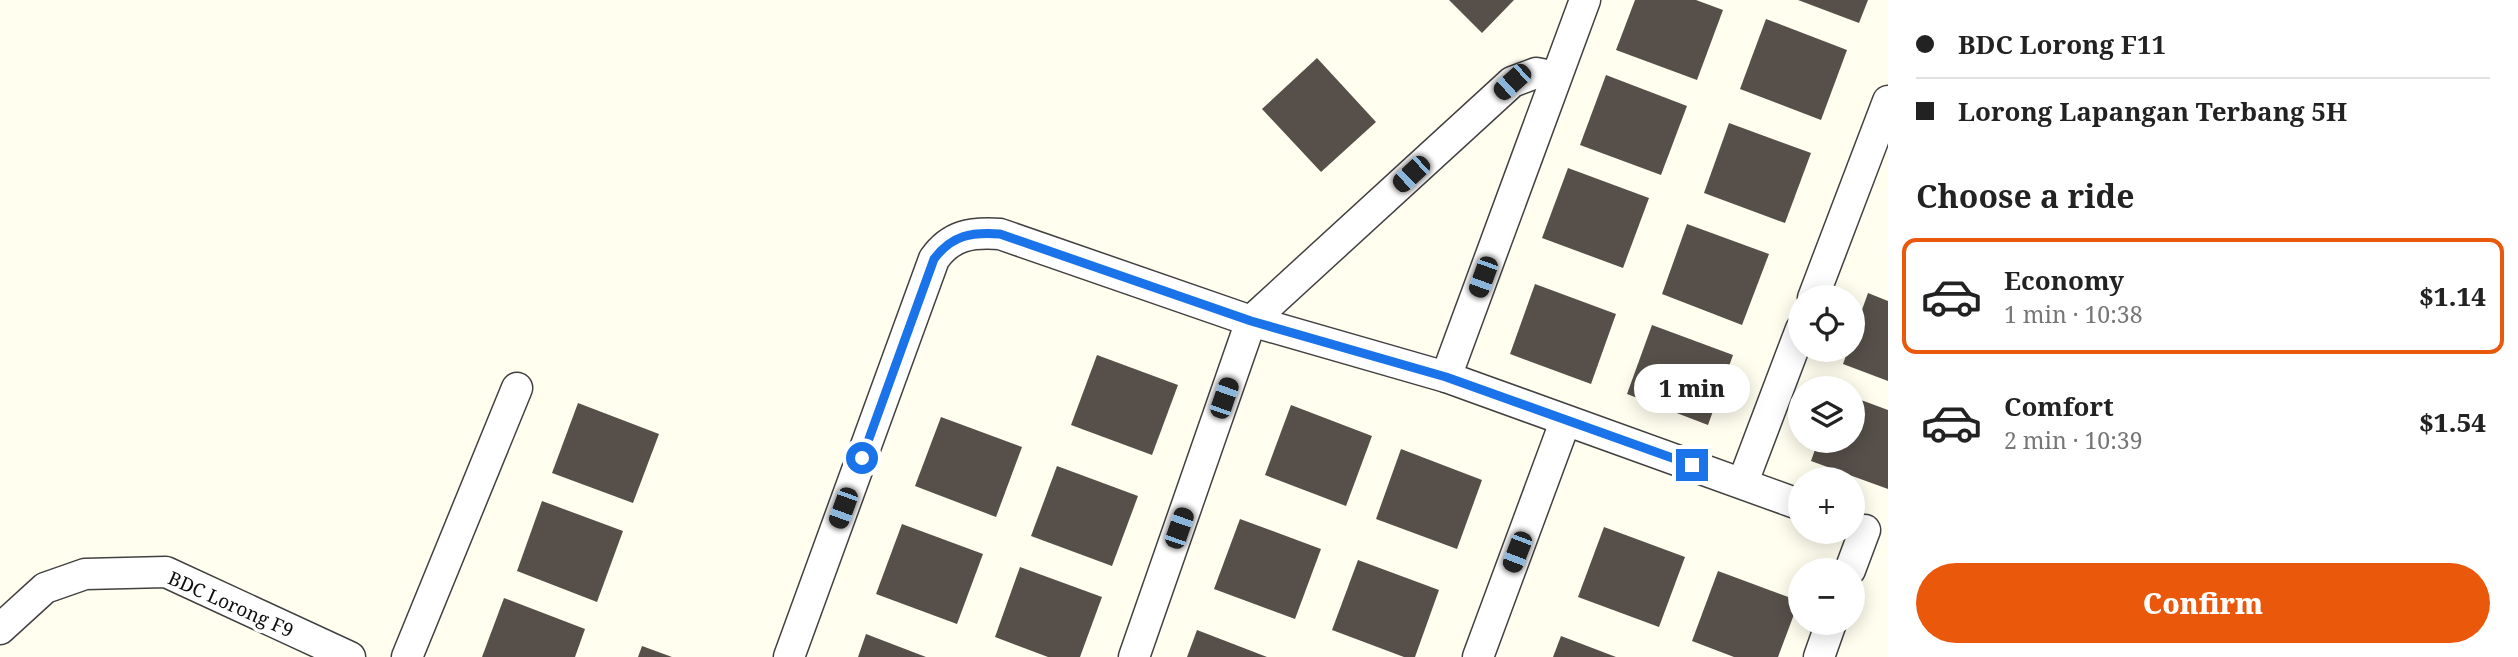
<!DOCTYPE html>
<meta charset="utf-8">
<style>
:root{--surface:#fff;--page:#f2f2f2;--text:#222;--muted:#767676;--line:#e0e0e0;--accent:#ea580c}
body{margin:0;font-family:"Noto Serif",serif;background:var(--page);color:var(--text);height:100vh;display:flex;flex-direction:column;font-size:26px;white-space:nowrap}
*{box-sizing:border-box;margin:0}
p{font-size:23px;color:var(--muted)}
.icon{flex:none;width:38px;height:38px;fill:none;stroke:currentColor;stroke-width:2;stroke-linecap:round;stroke-linejoin:round}
.map{position:relative;flex:1;overflow:hidden}
.sheet{display:flex;flex-direction:column;background:var(--surface);width:630px}
.sheet>*{flex:none}
.hud{display:grid;align-content:center;height:154px;padding:0 28px;background:var(--surface)}
.tools{position:absolute;left:1788px;top:285px;display:grid;gap:14px}
.tools a{display:grid;place-items:center;width:77px;height:77px;border-radius:50%;background:var(--surface);box-shadow:0 4px 18px #0003;font-size:35px}
.end{position:absolute;width:32px;height:32px;margin:-16px;border:9px solid #1a73e8;background:#fff;box-shadow:0 0 0 4px #fff}
.from{border-radius:50%}
.bubble{position:absolute;height:49px;border-radius:24px;background:var(--surface);box-shadow:0 4px 18px #0003;font-size:23px;font-weight:800;line-height:49px;text-align:center}
.car{position:absolute;width:21px;height:42px;margin:-21px -10px;border-radius:9px;box-shadow:0 0 5px 2px #0007;background:linear-gradient(#222 24%,#8ab4d8 0 40%,#222 0 76%,#8ab4d8 0 86%,#222 0)}
.hud b{display:flex;align-items:center;gap:24px;height:66px;font-size:26px}
.hud b+b{border-top:2px solid var(--line)}
.hud i{width:18px;height:18px;background:var(--text)}
ul{padding:0;list-style:none}
li{display:flex;align-items:center;gap:21px;height:116px;margin:0 14px 10px;padding:0 14px;border:4px solid transparent;border-radius:14px}
li div{flex:1}
li b{display:block;font-size:26px}
li em{font-style:normal;font-weight:800}
li.current{border-color:var(--accent)}
li>.icon{width:63px;height:63px;stroke-width:1.5}
h2{padding:0 28px;font-size:32px;line-height:84px}
.primary-button{display:flex;gap:14px;margin-top:auto;padding:14px 28px}
.primary-button a{flex:1;height:80px;border-radius:42px;background:var(--accent);color:#fff;font-size:28px;font-weight:800;line-height:80px;text-align:center}
main{display:flex;flex:1;min-height:0}
.map>svg:first-child{display:block}
.building{fill:#57504a}
.lines{fill:none;stroke-linecap:round;stroke-linejoin:round}
.street-casing{stroke:#414141;stroke-width:33}
.street{stroke:#fff;stroke-width:30}
.route{stroke:#1a73e8;stroke-width:9}
.labels{text-anchor:middle;dominant-baseline:central;stroke-width:7;stroke-linejoin:round;paint-order:stroke}
.street-label{font-size:19px;fill:#0e0e0e;stroke:#fff}
</style>
<main>
<div class="map">
<svg width="1888" height="657" viewBox="0 0 1888 657">
<rect width="100%" height="100%" fill="#fffeef"/>
<g class="building">
<polygon points="1449,0 1514,0 1482,33"/>
<polygon points="1635,0 1696,0 1723,10 1697,80 1616,50"/>
<polygon points="1798,0 1868,0 1859,23"/>
<polygon points="1766,19 1847,50 1821,120 1740,89"/>
<polygon points="1317,58 1376,122 1321,172 1262,109"/>
<polygon points="1606,75 1687,106 1661,175 1580,145"/>
<polygon points="1729,123 1811,153 1785,223 1704,193"/>
<polygon points="1568,168 1649,198 1623,268 1542,238"/>
<polygon points="1687,224 1769,254 1742,325 1662,294"/>
<polygon points="1535,284 1616,314 1591,384 1510,354"/>
<polygon points="1868,293 1888,301 1888,381 1843,364 1848,350 1853,350 1853,335"/>
<polygon points="1652,325 1733,355 1708,425 1627,394"/>
<polygon points="1097,355 1178,385 1152,455 1071,425"/>
<polygon points="1853,397 1888,410 1888,489 1811,461 1818,441 1853,441"/>
<polygon points="578,403 659,434 633,503 552,473"/>
<polygon points="1291,405 1372,436 1346,506 1265,475"/>
<polygon points="941,417 1022,447 996,517 915,486"/>
<polygon points="1401,449 1482,480 1457,549 1376,519"/>
<polygon points="1057,466 1138,496 1112,566 1031,536"/>
<polygon points="542,501 623,531 597,602 517,571"/>
<polygon points="1240,519 1321,549 1295,619 1214,589"/>
<polygon points="902,524 983,554 957,624 876,594"/>
<polygon points="1604,527 1685,557 1659,627 1578,597"/>
<polygon points="1358,560 1439,590 1415,657 1404,657 1332,630"/>
<polygon points="1020,567 1102,597 1080,657 1048,657 995,637"/>
<polygon points="1718,571 1799,601 1778,657 1734,657 1692,641"/>
<polygon points="504,598 585,629 575,657 482,657"/>
<polygon points="1197,630 1267,657 1187,657"/>
<polygon points="866,634 926,657 858,657"/>
<polygon points="1561,636 1616,657 1553,657"/>
<polygon points="642,646 672,657 638,657"/>
</g>
<g class="lines">
<defs>
<g id="street">
<polyline points="1813,298 1888,101"/>
<polyline points="1446,377 1585,0"/>
<polyline points="1743,482 1801,329"/>
<polyline points="1850,570 1865,530"/>
<polyline points="0,629 45,588 85,574 166,572 350,657"/>
<polyline points="407,657 517,388"/>
<path d="M789,657L934,259C951,235 971,232 1000,234L1251,321L1446,377L1801,505"/>
<polyline points="1134,657 1251,321 1512,82 1536,73 1556,77"/>
<polyline points="1478,657 1565,422"/>
<polyline points="1819,657 1831,623"/>
</g>
</defs>
<use href="#street" class="street-casing"/>
<use href="#street" class="street"/>
</g>
<g class="lines">
<path class="route" d="M862,458L934,259C952,235 971,232 1000,234L1251,321L1446,377L1692,465"/>
</g>
<g class="labels">
<g class="street-label">
<text transform="translate(231 604) rotate(24)">BDC Lorong F9</text>
</g>
</g>
</svg>
<div class="tools">
<a><svg class="icon" aria-label="locate" viewBox="0 0 24 24"><circle cx="12" cy="12" r="6"/><path d="M12 2v4M12 18v4M2 12h4M18 12h4"/></svg></a>
<a><svg class="icon" aria-label="layers" viewBox="0 0 24 24"><path d="M12 4l9 5-9 5-9-5zM3 14l9 5 9-5"/></svg></a>
<a>+</a>
<a>−</a>
</div>
<i class="end from" style="left:862px;top:458px"></i>
<i class="end" style="left:1692px;top:465px"></i>
<div class="bubble" style="left:1634px;top:364px;width:116px">1 min</div>
<i class="car" style="left:1512px;top:82px;rotate:228deg"></i>
<i class="car" style="left:1411px;top:174px;rotate:227deg"></i>
<i class="car" style="left:1483px;top:277px;rotate:200deg"></i>
<i class="car" style="left:1224px;top:398px;rotate:19deg"></i>
<i class="car" style="left:843px;top:508px;rotate:200deg"></i>
<i class="car" style="left:1179px;top:528px;rotate:19deg"></i>
<i class="car" style="left:1517px;top:552px;rotate:201deg"></i>
</div>
<section class="sheet">
<div class="hud">
<b><i class="from"></i>BDC Lorong F11</b>
<b><i></i>Lorong Lapangan Terbang 5H</b>
</div>
<h2>Choose a ride</h2>
<ul>
<li class="current"><svg class="icon" aria-label="car" viewBox="0 0 24 24"><path d="M5 17H2v-5l4-1 3-4h7l3 4 3 1v5h-3M9 17h6M6 11h13"/><circle cx="7" cy="17" r="2"/><circle cx="17" cy="17" r="2"/></svg><div><b>Economy</b><p>1 min · 10:38</p></div><em>$1.14</em></li>
<li><svg class="icon" aria-label="car" viewBox="0 0 24 24"><path d="M5 17H2v-5l4-1 3-4h7l3 4 3 1v5h-3M9 17h6M6 11h13"/><circle cx="7" cy="17" r="2"/><circle cx="17" cy="17" r="2"/></svg><div><b>Comfort</b><p>2 min · 10:39</p></div><em>$1.54</em></li>
</ul>
<div class="primary-button"><a>Confirm</a></div>
</section>
</main>
